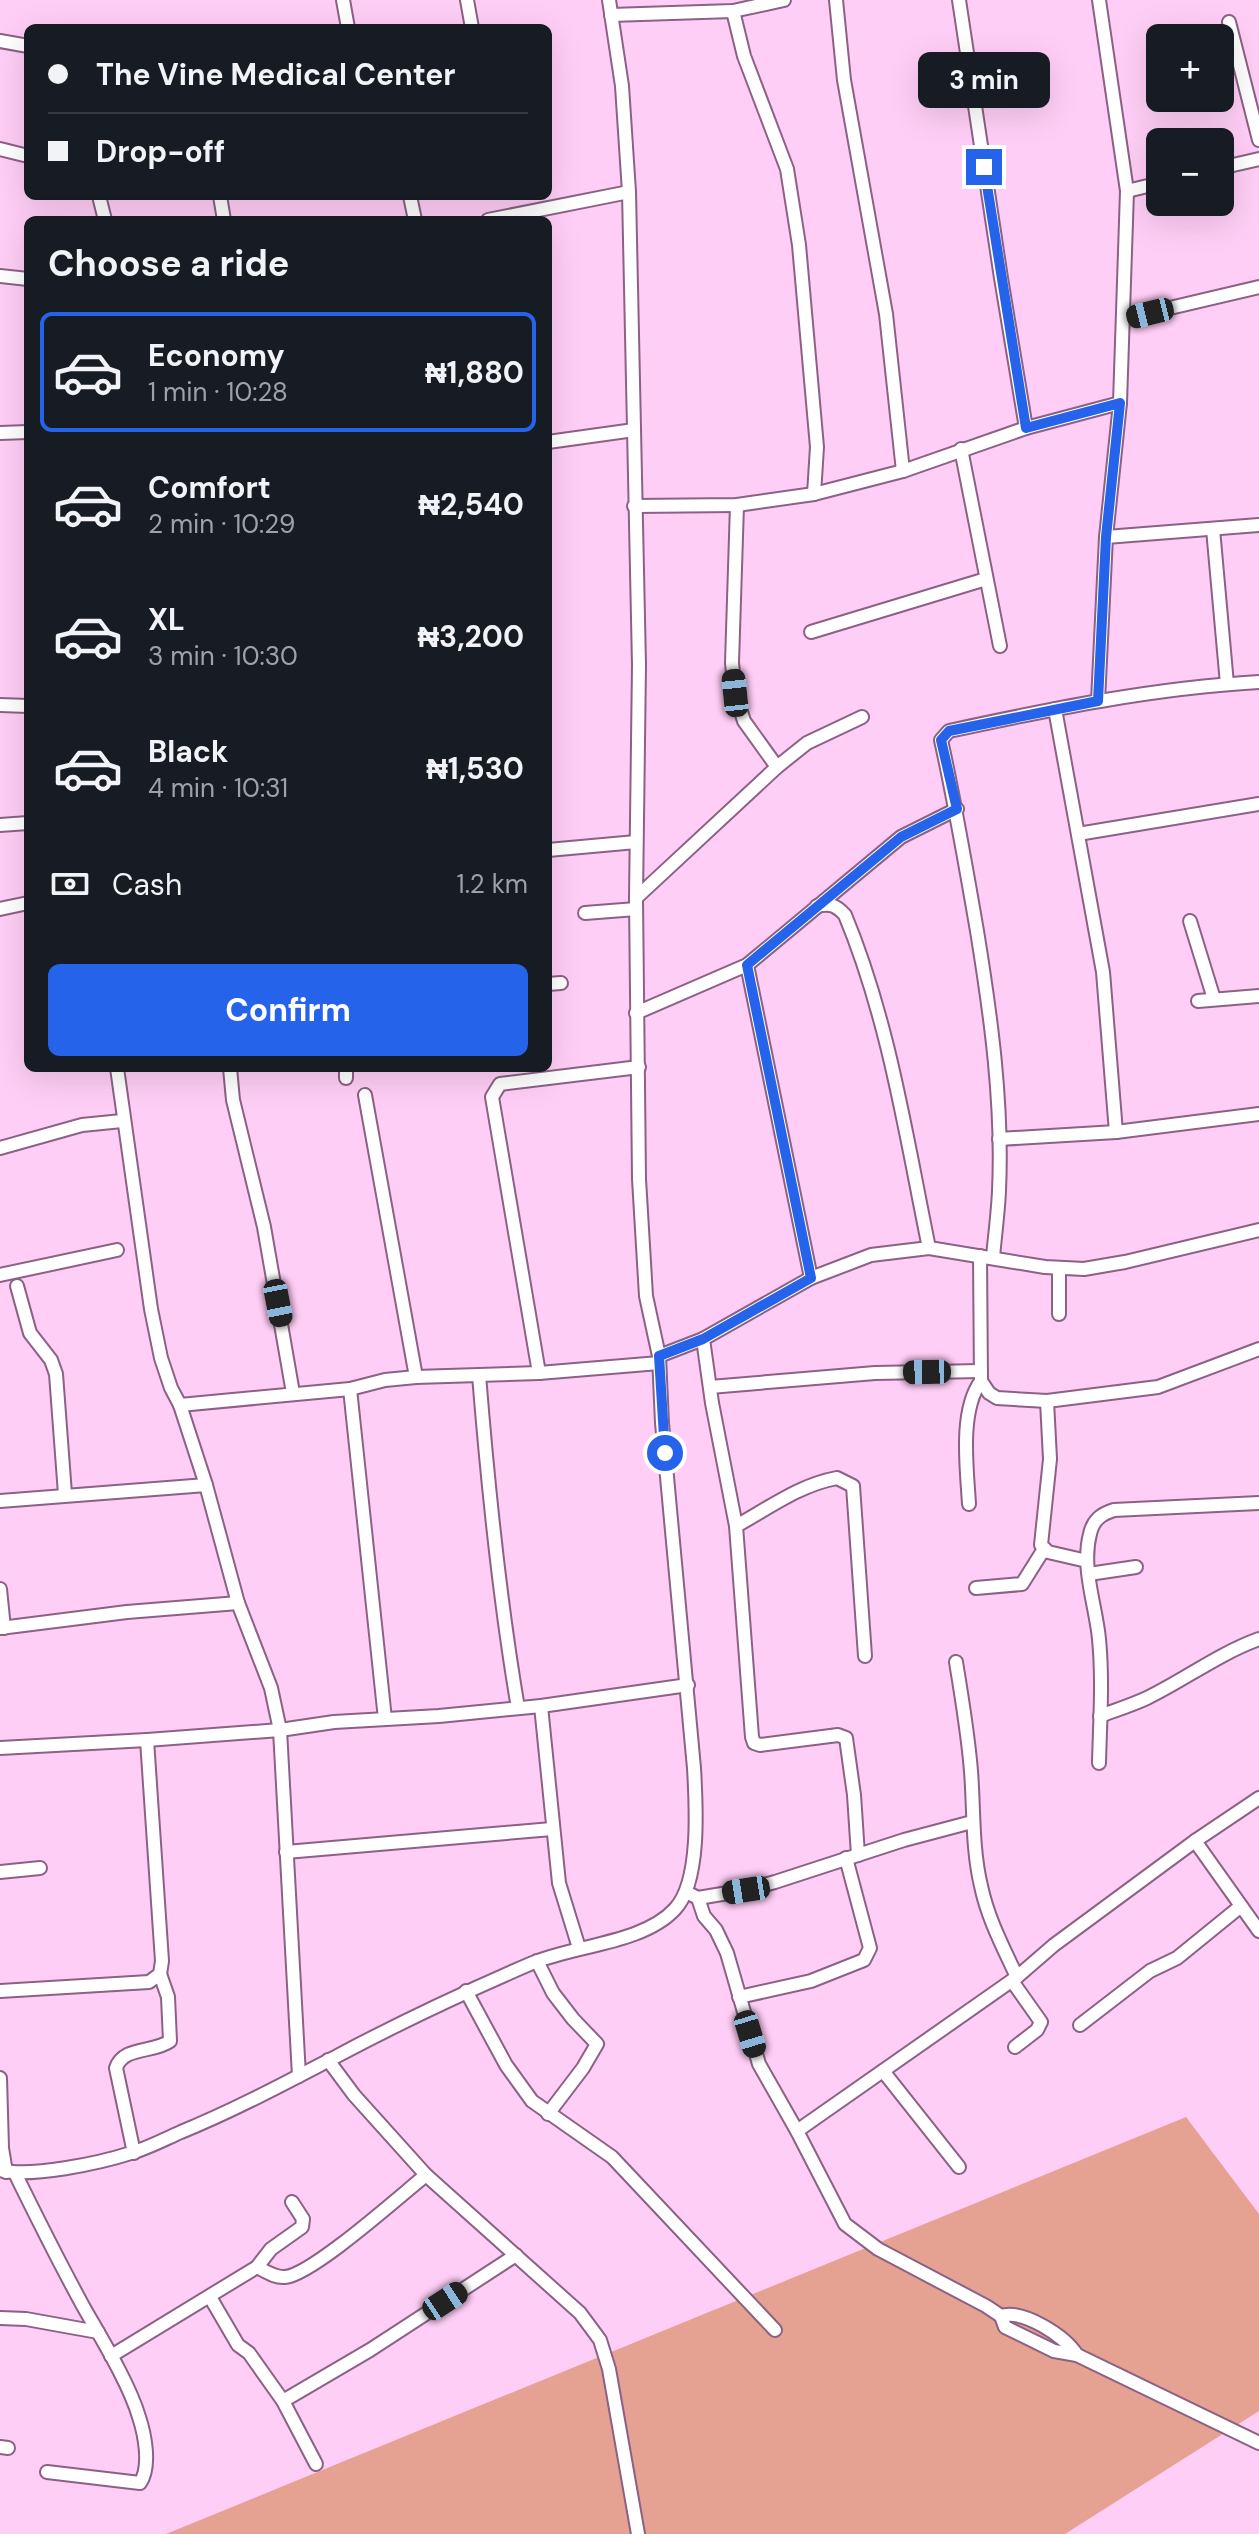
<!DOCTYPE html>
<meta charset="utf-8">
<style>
:root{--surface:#171b24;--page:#242831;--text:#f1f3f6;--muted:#9ea1a6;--line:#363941;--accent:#2563eb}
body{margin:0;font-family:"DM Sans",sans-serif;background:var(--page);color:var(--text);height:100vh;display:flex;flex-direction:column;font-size:30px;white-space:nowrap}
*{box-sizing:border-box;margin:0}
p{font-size:26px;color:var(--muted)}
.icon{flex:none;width:44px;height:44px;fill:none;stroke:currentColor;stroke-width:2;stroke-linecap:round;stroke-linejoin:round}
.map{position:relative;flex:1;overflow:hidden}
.details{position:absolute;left:24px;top:216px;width:528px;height:856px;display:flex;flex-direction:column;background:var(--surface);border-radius:12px;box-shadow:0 8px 32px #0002}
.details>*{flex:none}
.banner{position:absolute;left:24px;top:24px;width:528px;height:176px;border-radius:12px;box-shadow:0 8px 32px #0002;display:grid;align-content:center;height:176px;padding:0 24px;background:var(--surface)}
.buttons{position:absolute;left:1146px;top:24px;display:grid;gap:16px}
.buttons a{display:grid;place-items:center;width:88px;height:88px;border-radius:12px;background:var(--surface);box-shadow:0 8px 32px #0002;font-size:40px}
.end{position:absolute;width:36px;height:36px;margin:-18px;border:10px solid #2563eb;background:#fff;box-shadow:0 0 0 4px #fff}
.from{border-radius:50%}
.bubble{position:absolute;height:56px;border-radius:12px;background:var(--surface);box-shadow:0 8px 32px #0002;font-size:26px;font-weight:700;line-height:56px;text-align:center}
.car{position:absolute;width:24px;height:48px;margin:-24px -12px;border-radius:10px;box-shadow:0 0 6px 2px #0007;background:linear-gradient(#222 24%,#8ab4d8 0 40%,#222 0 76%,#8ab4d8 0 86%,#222 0)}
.banner b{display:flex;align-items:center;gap:28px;height:76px;font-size:30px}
.banner b+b{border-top:2px solid var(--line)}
.banner i{width:20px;height:20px;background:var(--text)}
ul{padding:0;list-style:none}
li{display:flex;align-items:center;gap:24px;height:120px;margin:0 16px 12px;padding:0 8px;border:4px solid transparent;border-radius:12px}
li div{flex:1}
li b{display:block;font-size:30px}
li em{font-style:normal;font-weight:700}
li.selected{border-color:var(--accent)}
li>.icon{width:72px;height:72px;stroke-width:1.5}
h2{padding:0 24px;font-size:36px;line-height:96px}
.pay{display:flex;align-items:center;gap:20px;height:88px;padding:0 24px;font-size:30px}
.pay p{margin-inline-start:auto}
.action{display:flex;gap:16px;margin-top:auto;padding:16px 24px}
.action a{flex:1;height:92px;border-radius:12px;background:var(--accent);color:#fff;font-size:32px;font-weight:700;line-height:92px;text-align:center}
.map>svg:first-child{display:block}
.green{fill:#e5a293}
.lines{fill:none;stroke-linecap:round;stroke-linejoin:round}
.minor-casing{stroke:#8b6184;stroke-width:16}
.minor{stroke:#fff;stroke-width:12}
.route{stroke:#2563eb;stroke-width:10}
</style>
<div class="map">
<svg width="1259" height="2534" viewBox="0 0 1259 2534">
<rect width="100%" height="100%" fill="#ffcef6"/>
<polygon class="green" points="1186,2117 1259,2214 1259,2411 1065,2534 166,2534"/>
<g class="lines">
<defs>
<g id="minor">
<polyline points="343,0 348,28"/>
<polyline points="467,0 472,28"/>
<polyline points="836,0 844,80 886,314 903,471"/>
<polyline points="959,0 1001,278 1026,428"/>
<polyline points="733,11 744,56 787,169 799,245 817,447 814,494"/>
<polyline points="611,15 733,11 784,0"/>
<polyline points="1229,22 1259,140"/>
<polyline points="0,41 28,46"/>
<polyline points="0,149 28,156"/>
<polyline points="1220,168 1259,159"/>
<polyline points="1127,191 1160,183"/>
<polyline points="99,196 105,220"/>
<polyline points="220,196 224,220"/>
<polyline points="410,196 415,220"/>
<polyline points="488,220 629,192"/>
<polyline points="0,276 28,279"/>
<polyline points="1123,319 1259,287"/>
<polyline points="0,433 28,432"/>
<polyline points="548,442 634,430"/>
<polyline points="961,449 1000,646"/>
<polyline points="737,505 732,663 735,693 744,721 777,767"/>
<polyline points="634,506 737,505 814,494 903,471 1026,428 1120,403"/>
<polyline points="1213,529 1227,684"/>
<polyline points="1106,537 1259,525"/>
<polyline points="811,632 986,579"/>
<polyline points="1098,701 1106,537 1120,403 1127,191 1099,0"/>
<polyline points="0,705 28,706"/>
<polyline points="1055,709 1103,972 1116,1132"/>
<polyline points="0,825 28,823"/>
<polyline points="1078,834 1259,804"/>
<polyline points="548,850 636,842"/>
<polyline points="636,898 777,767 807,743 862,717"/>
<path d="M817,906C830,903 836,905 845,915C889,1021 906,1136 929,1248"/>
<polyline points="0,909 28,903"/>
<polyline points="585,913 636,909"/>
<polyline points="1190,921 1214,999"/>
<polyline points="747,965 811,1278"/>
<polyline points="548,984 561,983"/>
<polyline points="1198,1001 1259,996"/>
<polyline points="636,1013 747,965 901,837 957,809"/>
<polyline points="117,1068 151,1309 161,1358 171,1388 180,1405 206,1485 238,1603 271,1688 280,1730 299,2076"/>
<polyline points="230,1068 233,1100 264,1227 293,1393"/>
<polyline points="346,1068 346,1078"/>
<polyline points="365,1095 416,1377"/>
<polyline points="999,1139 1116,1132 1259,1114"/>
<polyline points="0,1148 82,1125 122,1121"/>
<path d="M993,1257C995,1235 998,1213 999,1191C1003,1104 991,1017 977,931C966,867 955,803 941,740L949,731C1051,709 1154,688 1259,682"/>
<polyline points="1059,1268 1059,1314"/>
<polyline points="0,1275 117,1250"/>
<polyline points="17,1286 30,1333 51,1360 56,1374 65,1494"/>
<polyline points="703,1339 712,1403 736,1526 752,1737 754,1743 760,1745 838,1735 846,1738 854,1795 858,1855"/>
<polyline points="659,1356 703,1339 811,1278 871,1255 929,1248 1045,1267 1084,1269 1125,1262 1259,1230"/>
<polyline points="539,1373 492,1097 500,1084 639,1067"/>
<path d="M479,1375C488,1487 499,1597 518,1708"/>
<polyline points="981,1381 989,1393 997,1398 1047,1401 1158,1387 1259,1349"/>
<polyline points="710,1387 875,1373 981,1371"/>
<polyline points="350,1389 385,1719"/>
<polyline points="1047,1401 1050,1459 1041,1545 1048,1552 1087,1561"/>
<polyline points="180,1405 350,1389 385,1380 416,1377 539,1373 659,1363"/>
<polyline points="0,1501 206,1485"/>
<path d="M969,1504C967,1469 959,1411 981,1381L980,1256"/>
<path d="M736,1526C769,1508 799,1485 837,1478L853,1486L865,1656"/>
<polyline points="1089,1574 1136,1567"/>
<polyline points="976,1588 1022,1584 1044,1549"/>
<polyline points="0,1589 4,1628"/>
<polyline points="0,1628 127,1612 238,1603"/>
<path d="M956,1662C962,1698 968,1734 971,1771C974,1810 972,1848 981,1886C988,1919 1003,1947 1017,1977"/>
<polyline points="541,1706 559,1883 579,1948"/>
<path d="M1100,1716C1116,1710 1132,1705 1147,1698C1186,1679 1218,1654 1259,1639"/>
<polyline points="0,1748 147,1740 280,1730 334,1722 439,1716 541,1706 688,1685"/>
<path d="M1099,1763C1100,1722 1103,1680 1099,1639C1096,1606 1081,1568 1090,1534C1093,1520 1101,1514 1114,1510L1259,1503"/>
<polyline points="1195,1841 1259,1931"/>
<polyline points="286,1852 552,1829"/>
<polyline points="0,1872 40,1868"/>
<polyline points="686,1892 698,1898 704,1916 716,1930 727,1953 759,2064 797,2131 845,2224 878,2249 986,2306 1001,2316 1005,2327 1054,2351 1077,2355 1259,2443"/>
<polyline points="698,1898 746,1890 775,1882 904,1840 972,1822"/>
<polyline points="537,1961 553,1993 573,2019 597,2044 583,2068 548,2114"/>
<polyline points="1012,1981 1041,2022 1037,2030 1015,2047"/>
<polyline points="0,1991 149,1982 160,1974 162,1961 147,1740"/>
<polyline points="466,1991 506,2065 532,2101 612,2157 775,2330"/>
<polyline points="739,1997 811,1981 864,1960 870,1948 846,1858"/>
<polyline points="1080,2025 1150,1971 1177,1958 1241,1906"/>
<polyline points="328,2060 354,2095 426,2175 580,2313 600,2340 609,2369 638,2534"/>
<polyline points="883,2071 959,2167"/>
<polyline points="0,2078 2,2148 6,2172"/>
<polyline points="797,2131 1017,1977 1054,1945 1195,1841 1259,1798"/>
<path d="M134,2153L116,2068C123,2046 154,2053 170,2041L168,1997L160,1974"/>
<path d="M0,2170C30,2178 100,2163 131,2153C148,2148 165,2139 181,2132C235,2110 287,2082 339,2055C401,2022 465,1992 530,1964C573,1945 643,1944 675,1909C701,1881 696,1804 694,1768L662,1423L659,1356L646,1296L639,1179L636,898L639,665L629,192L622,86L609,0"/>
<path d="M15,2173C37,2218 59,2262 83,2306C101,2338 129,2383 139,2417C145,2435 151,2467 140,2483L47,2472"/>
<polyline points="257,2267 271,2249 302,2227 303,2219 292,2202"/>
<polyline points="210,2297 238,2345 249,2353 283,2401 370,2350 516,2255"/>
<path d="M1001,2316C1023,2309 1065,2336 1077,2355"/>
<polyline points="0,2318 26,2319 98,2332"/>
<path d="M111,2356L257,2267C265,2271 275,2278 285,2277C312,2275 401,2195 426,2175"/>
<polyline points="283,2401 316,2464"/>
<polyline points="0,2447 8,2448"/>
</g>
</defs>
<use href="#minor" class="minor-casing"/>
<use href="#minor" class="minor"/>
</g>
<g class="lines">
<polyline class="route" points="665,1453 659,1356 703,1339 811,1278 747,965 901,837 957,809 941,740 949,731 1098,701 1106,537 1120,403 1026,428 984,167"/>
</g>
</svg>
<div class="buttons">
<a>+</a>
<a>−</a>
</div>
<i class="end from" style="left:665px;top:1453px"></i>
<i class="end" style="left:984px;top:167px"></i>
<div class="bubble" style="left:918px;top:52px;width:132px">3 min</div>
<i class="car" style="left:1150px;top:313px;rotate:256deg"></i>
<i class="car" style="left:735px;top:693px;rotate:354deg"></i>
<i class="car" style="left:278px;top:1303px;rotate:169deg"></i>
<i class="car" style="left:927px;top:1372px;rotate:269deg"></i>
<i class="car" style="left:746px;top:1890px;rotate:261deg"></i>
<i class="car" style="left:750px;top:2034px;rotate:163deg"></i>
<i class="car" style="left:445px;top:2301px;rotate:57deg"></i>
<div class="banner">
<b><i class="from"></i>The Vine Medical Center</b>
<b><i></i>Drop-off</b>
</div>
<section class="details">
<h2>Choose a ride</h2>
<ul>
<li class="selected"><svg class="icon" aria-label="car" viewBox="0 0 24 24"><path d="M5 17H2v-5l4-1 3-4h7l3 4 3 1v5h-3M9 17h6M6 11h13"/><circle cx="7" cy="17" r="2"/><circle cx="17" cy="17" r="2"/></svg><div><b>Economy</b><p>1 min · 10:28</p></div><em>₦1,880</em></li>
<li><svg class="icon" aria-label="car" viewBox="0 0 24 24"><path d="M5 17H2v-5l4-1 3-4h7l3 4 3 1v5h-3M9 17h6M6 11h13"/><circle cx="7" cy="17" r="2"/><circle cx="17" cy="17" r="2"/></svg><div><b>Comfort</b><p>2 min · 10:29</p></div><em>₦2,540</em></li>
<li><svg class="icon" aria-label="car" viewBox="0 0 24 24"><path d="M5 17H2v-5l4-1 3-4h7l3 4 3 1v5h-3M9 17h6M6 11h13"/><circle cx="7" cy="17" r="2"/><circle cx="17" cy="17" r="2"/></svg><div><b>XL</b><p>3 min · 10:30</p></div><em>₦3,200</em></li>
<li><svg class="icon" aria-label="car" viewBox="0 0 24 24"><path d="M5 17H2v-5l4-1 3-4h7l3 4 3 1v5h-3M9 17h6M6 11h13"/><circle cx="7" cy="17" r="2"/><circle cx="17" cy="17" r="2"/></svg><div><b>Black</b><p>4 min · 10:31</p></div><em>₦1,530</em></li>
</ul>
<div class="pay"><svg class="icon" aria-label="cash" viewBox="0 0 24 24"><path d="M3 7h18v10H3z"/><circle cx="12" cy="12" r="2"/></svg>Cash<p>1.2 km</p></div>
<div class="action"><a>Confirm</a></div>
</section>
</div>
